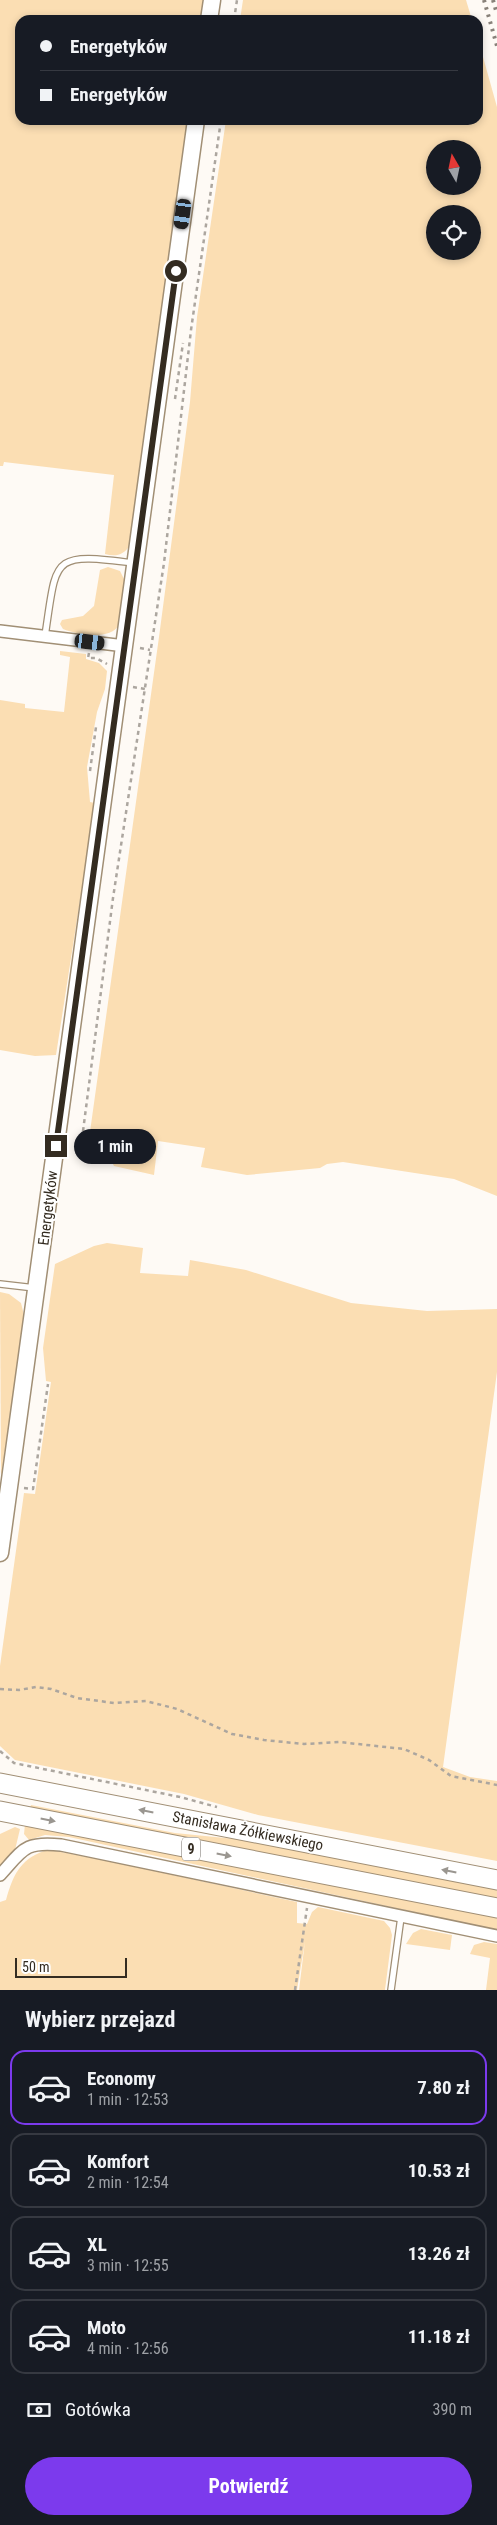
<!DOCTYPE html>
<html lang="pl">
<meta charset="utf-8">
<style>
:root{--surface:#171b24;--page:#242831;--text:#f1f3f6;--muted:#9ea1a6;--line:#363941;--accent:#7c3aed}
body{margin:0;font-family:"Roboto Condensed",sans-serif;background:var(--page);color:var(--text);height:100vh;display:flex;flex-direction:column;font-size:19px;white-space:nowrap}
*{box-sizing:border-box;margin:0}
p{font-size:16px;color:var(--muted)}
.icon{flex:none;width:28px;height:28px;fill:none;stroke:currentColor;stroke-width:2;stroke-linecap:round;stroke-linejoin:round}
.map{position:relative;height:1990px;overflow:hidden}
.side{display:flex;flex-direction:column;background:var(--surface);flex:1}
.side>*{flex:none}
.guide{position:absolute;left:15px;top:15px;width:468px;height:110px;border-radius:15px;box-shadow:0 2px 8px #0003;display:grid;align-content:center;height:110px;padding:0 25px;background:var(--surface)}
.needle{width:32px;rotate:351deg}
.buttons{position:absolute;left:426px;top:140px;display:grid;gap:10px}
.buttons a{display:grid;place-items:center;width:55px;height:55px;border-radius:50%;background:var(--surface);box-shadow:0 2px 8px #0003;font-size:25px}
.scale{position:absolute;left:15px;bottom:12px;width:112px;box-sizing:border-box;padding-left:5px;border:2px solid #342c21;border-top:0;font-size:14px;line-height:18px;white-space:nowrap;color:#342c21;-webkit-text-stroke:4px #fff;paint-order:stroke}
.end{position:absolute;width:22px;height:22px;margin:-11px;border:6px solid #342c21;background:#fff;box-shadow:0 0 0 2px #fff}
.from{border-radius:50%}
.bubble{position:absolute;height:35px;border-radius:18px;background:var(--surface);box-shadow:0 2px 8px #0003;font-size:16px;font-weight:700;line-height:35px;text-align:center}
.car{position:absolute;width:15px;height:30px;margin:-15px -8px;border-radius:6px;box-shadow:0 0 4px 1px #0007;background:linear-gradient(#222 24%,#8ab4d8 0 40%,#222 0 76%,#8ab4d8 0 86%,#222 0)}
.guide b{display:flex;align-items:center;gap:18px;height:48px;font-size:19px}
.guide b+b{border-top:1px solid var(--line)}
.guide i{width:12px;height:12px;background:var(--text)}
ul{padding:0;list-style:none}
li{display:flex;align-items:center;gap:15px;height:75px;margin:0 10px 8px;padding:0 15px;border:2px solid var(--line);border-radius:15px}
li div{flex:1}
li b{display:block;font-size:19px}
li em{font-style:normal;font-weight:700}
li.selected{border-color:var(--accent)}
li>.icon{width:45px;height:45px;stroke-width:1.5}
h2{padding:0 25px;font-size:22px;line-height:60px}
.pay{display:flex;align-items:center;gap:12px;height:55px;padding:0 25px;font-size:19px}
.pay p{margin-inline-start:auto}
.action{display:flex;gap:10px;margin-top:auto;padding:10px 25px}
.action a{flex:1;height:58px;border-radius:30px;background:var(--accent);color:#fff;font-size:20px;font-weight:700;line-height:58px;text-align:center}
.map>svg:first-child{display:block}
.green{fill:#fbdeb3;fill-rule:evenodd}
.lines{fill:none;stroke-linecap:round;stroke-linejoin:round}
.service-casing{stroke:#a18f75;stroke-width:8}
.minor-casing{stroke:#a18f75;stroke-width:14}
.secondary-casing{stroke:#a18f75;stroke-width:19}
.primary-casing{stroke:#a18f75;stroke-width:21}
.path{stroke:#aca69f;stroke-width:2.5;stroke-dasharray:4 4;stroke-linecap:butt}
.service{stroke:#fff;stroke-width:5.5}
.minor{stroke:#fff;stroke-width:11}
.secondary{stroke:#fff;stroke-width:16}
.primary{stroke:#fff;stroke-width:19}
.rail{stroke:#888179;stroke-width:4;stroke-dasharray:2.5 5;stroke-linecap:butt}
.oneway{fill:#9a9690}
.route{stroke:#342c21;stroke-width:6}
.labels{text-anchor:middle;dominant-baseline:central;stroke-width:4;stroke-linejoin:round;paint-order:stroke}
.shield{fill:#fff;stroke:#716b64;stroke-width:1}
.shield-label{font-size:14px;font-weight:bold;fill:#342c21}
.street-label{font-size:15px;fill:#342c21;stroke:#fff}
</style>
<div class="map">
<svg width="497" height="1990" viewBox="0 0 497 1990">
<rect width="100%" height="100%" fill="#fefaf5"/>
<g class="green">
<path d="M0,0H204L202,20H20V120H188L130,545C124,555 116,557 105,554L114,475L4,462L3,466H0Z"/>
<polygon points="243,0 466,0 472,20 240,20"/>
<path d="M478,39L497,107V1196L454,1179L343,1162L327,1164L320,1168L247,1175L201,1167L205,1148L158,1141L154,1175L114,1166L108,1155L89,1139L159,637L190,402L197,317L226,120H478ZM435,149H472V186H435ZM435,214H472V251H435Z"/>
<path d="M108,567L120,571L125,581L120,624C110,641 79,635 63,629L60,624L62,620L83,616L94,606L100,570Z"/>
<polygon points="60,651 86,654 86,659 99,663 107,671 105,689 97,712 87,767 90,802 95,803 56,1055 35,1056 0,1050 0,700 25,704 25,708 64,712 70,657 60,655"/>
<polygon points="107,1243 143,1248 140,1273 188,1276 190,1260 246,1270 351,1303 427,1311 497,1309 497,1372 443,1767 470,1777 497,1781 497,1861 258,1815 184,1794 15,1760 0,1746 0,1666 24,1493 35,1494 51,1382 46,1381 43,1348 55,1264 94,1246"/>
<polygon points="0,1292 9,1294 21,1303 24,1315 1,1479"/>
<polygon points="31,1805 175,1833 245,1840 497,1889 497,1899 30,1808"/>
<polygon points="25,1824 497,1918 497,1930 69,1837 45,1835 29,1840 24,1834"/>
<polygon points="15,1827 20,1829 15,1850 0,1866 0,1834"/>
<path d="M44,1851H56L113,1862L297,1902V1923L307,1924L312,1912L318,1907L384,1921L390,1928L392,1935L385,1990H299L305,1941L297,1990H0V1902L6,1900C13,1876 19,1860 44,1851Z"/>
<polygon points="421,1929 452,1935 450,1950 406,1944 413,1933"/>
<polygon points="484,1942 497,1944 497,1990 486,1990 490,1958 470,1954 474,1945"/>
</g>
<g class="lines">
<defs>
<g id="service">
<path d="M45,636C57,557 50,552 134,563"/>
<polyline points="0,1284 35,1288"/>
<polyline points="391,1990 401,1917"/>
</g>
<g id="minor">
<polyline points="0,631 125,646"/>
<path d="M0,1875C23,1850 24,1841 61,1845L497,1936"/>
</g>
<g id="secondary">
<polyline points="209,20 212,0"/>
<polyline points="0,1553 196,120"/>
</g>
<g id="primary">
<polyline points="0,1783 497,1880"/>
<polyline points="0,1811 497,1908"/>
</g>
</defs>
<use href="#service" class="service-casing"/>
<use href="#minor" class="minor-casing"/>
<use href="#secondary" class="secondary-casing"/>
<use href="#primary" class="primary-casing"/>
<g class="path">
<polyline points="234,20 237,0"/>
<polyline points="175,399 183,343"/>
<polyline points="140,648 150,650"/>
<polyline points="89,653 88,658 96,658 107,664"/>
<polyline points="133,687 145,689"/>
<polyline points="90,771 96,727"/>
<polyline points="82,1139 113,898 164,563 191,330 221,120"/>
<polyline points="24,1488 33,1489 48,1384"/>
<polyline points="0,1689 19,1690 36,1687 51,1689 77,1698 114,1703 146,1701 177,1709 232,1734 264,1740 304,1744 339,1742 404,1749 429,1760 451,1776 497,1785"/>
<polyline points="0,1751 14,1763 180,1797 217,1807"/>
<polyline points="295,1990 307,1908"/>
</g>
<use href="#service" class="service"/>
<use href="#minor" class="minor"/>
<use href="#secondary" class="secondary"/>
<use href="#primary" class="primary"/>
<g class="rail">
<polyline points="484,0 497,46"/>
<polyline points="493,0 497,14"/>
</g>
</g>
<defs><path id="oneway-solid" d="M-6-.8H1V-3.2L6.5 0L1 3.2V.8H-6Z" transform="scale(1.25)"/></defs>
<g class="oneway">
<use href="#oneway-solid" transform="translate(146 1811) rotate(-169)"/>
<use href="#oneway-solid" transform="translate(48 1820) rotate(11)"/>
<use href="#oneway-solid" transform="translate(224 1855) rotate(11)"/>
<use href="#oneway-solid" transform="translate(449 1871) rotate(-169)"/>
</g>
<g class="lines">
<polyline class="route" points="56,1146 176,271"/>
</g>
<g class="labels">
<rect class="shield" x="182" y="1837.5" width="18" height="23" rx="4"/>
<g class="shield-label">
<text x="191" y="1849">9</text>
</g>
<g class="street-label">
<text transform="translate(48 1208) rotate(-83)">Energetyków</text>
<text transform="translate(248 1831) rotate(11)">Stanisława Żółkiewskiego</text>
</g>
</g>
</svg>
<div class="buttons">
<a><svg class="needle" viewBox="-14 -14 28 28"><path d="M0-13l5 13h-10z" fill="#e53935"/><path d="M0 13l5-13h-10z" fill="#9ea1a6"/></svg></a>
<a><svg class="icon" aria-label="locate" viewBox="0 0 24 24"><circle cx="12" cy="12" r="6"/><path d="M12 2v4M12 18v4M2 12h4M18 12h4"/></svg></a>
</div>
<div class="scale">50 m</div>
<i class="end from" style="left:176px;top:271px"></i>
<i class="end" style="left:56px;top:1146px"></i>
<div class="bubble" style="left:74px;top:1129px;width:82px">1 min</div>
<i class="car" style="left:183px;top:214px;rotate:188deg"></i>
<i class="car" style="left:90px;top:642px;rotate:97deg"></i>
<div class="guide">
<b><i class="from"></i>Energetyków</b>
<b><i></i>Energetyków</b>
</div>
</div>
<section class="side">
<h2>Wybierz przejazd</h2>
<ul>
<li class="selected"><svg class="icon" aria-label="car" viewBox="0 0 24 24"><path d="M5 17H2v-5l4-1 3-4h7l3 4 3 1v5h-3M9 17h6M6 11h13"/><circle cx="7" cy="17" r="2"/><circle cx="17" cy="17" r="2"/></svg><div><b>Economy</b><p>1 min · 12:53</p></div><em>7.80 zł</em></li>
<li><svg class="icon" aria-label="car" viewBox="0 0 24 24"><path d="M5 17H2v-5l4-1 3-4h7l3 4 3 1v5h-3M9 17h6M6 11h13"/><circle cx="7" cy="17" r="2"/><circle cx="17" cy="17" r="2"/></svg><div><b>Komfort</b><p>2 min · 12:54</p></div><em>10.53 zł</em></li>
<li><svg class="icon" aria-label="car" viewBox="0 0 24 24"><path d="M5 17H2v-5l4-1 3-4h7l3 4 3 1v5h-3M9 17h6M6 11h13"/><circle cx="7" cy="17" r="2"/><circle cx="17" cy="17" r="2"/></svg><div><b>XL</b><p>3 min · 12:55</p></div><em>13.26 zł</em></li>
<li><svg class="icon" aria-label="car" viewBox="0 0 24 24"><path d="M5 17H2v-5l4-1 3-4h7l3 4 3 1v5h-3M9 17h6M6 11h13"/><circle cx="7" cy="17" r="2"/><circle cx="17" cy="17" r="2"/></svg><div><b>Moto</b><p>4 min · 12:56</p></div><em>11.18 zł</em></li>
</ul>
<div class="pay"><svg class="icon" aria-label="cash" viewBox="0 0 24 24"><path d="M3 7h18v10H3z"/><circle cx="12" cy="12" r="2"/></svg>Gotówka<p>390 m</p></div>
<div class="action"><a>Potwierdź</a></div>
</section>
